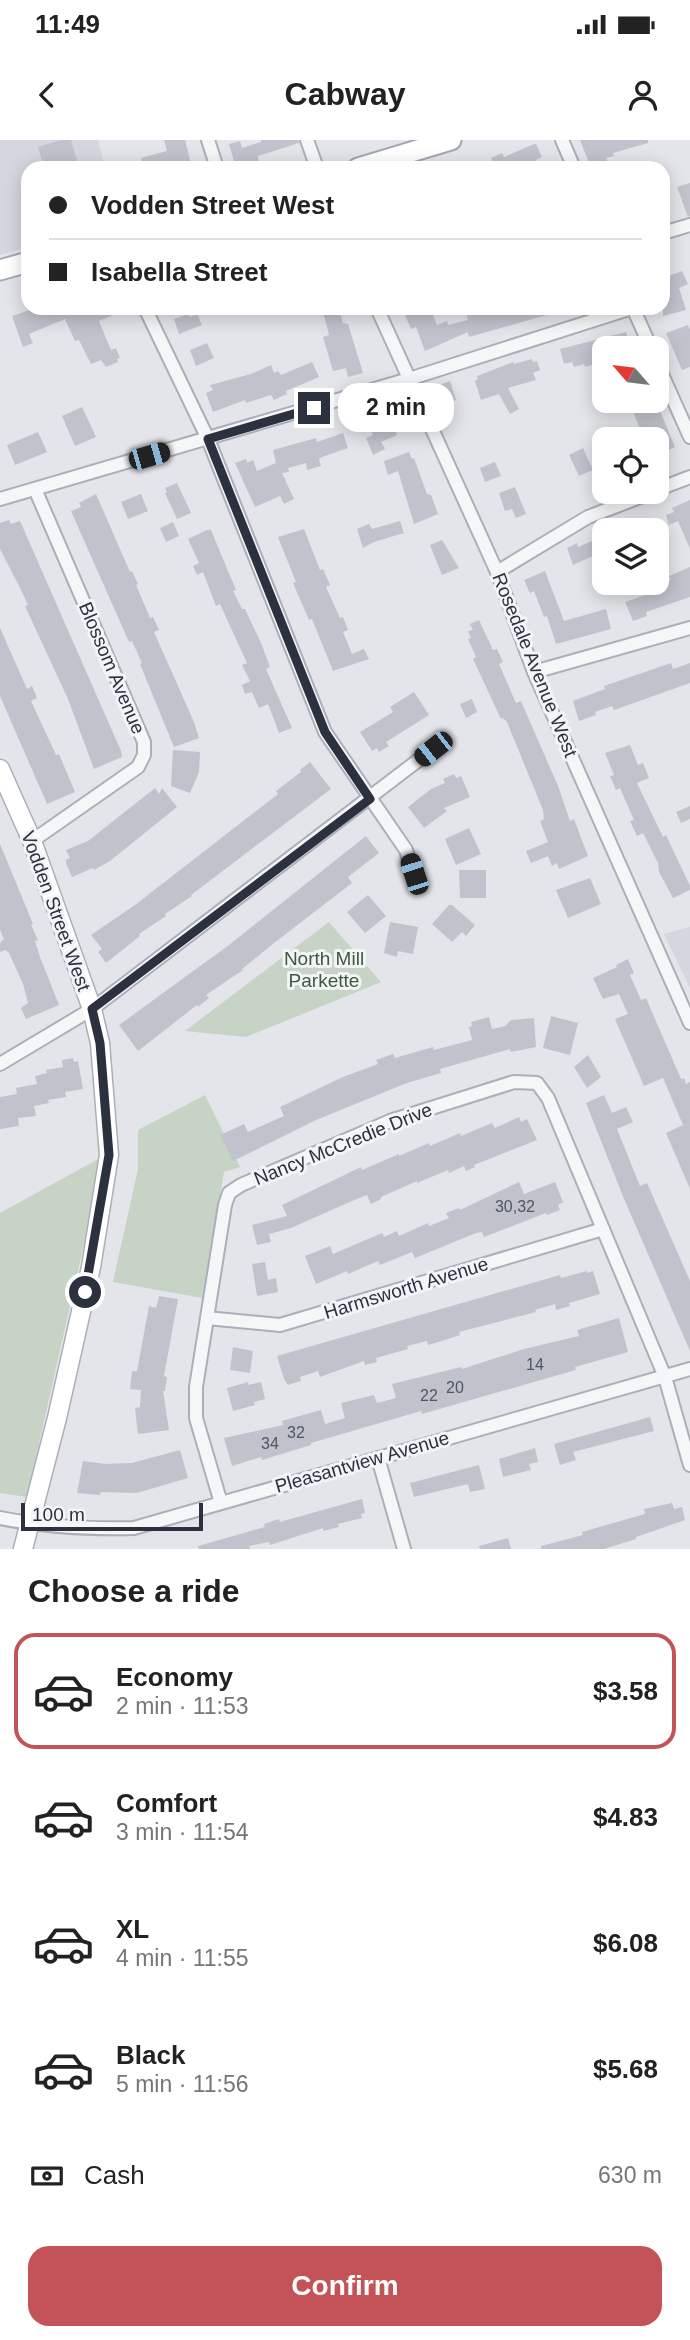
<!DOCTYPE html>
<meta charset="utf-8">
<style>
:root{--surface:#fff;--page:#f6f6f6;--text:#222;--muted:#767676;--line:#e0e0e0;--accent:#c35357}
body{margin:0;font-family:Helvetica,sans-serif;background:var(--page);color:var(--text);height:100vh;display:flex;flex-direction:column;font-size:26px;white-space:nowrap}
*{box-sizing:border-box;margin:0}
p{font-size:23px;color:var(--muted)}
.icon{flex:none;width:38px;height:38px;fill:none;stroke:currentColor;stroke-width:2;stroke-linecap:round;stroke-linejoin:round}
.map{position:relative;height:1409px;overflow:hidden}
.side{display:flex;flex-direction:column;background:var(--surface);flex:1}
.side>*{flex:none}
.guide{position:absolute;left:21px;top:21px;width:649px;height:154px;border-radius:21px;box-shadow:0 4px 18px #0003;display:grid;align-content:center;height:154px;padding:0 28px;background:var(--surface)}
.needle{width:46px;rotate:298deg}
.controls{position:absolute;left:592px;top:196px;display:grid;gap:14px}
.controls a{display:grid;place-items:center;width:77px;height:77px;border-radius:14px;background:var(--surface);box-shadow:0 4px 18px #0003;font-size:35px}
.scale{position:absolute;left:21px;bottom:18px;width:182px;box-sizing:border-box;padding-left:7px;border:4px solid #2c3140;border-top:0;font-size:19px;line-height:24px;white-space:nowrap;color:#2c3140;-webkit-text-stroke:5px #f2f4f7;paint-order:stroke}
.end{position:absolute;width:32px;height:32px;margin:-16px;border:9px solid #2c3140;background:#fff;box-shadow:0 0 0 4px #fff}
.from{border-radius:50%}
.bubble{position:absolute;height:49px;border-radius:21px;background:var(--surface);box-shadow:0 4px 18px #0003;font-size:23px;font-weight:600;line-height:49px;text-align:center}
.car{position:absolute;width:21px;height:42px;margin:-21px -10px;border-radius:9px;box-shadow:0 0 5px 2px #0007;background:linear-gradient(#222 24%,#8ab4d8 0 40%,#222 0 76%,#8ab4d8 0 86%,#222 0)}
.guide b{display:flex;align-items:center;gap:24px;height:66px;font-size:26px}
.guide b+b{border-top:2px solid var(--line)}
.guide i{width:18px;height:18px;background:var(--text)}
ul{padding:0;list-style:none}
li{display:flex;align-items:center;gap:21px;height:116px;margin:0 14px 10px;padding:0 14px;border:4px solid transparent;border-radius:21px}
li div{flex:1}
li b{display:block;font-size:26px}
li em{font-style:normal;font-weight:600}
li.selected{border-color:var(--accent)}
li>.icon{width:63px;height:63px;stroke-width:1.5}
h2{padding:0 28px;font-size:32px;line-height:84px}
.pay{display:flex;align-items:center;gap:18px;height:77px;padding:0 28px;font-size:26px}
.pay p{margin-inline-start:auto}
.button{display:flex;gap:14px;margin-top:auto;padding:14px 28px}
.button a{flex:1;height:80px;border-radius:21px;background:var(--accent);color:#fff;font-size:28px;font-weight:600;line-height:80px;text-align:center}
.status{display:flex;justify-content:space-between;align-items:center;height:49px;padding:0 35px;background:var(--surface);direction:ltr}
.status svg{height:19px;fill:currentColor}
header{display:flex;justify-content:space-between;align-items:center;height:91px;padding:0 28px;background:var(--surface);font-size:32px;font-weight:600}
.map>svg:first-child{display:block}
.built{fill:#d5d7de}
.green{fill:#c7d3c5}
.building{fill:#c0c3cc}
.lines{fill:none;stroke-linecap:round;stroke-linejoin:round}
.street-casing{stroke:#acafb7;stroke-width:16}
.secondary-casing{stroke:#acafb7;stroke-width:21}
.primary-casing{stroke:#a3a8b4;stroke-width:23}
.street{stroke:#f5f6f8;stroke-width:12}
.secondary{stroke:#fff;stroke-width:18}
.primary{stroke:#fff;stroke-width:19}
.route{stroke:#2c3140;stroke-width:9}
.labels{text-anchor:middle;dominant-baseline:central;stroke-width:6;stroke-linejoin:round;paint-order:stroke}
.number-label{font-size:16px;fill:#515663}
.street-label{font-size:19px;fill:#2c3140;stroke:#f2f4f7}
.park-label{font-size:19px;fill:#3d5b3b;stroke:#f2f4f7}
</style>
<div class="status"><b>11:49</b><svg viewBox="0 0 49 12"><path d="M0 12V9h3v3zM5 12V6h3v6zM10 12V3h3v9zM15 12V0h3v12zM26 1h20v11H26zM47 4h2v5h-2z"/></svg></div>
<header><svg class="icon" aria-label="back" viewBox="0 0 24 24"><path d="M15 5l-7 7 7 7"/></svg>Cabway<svg class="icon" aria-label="person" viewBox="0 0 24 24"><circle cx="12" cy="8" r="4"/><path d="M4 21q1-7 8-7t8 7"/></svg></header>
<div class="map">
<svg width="690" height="1409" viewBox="0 0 690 1409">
<rect width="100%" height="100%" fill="#e3e5ea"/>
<g class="built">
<polygon points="0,0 98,0 105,28 28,28 28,107 0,115"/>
<polygon points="690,787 690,848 664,794"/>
</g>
<g class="green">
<polygon points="329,782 381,842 246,897 185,891"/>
<polygon points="205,955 240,1027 224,1032 202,1158 113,1142 138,1029 138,990"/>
<polygon points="100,1018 99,1037 27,1357 0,1353 0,1073"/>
</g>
<g class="building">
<polygon points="61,0 71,0 79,28 44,28 38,7"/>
<polygon points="164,0 185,0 192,28 144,28 141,18 167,11"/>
<polygon points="261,0 298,0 299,3 258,16 259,28 245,28 244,25 236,28 229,4 240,1 242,8 261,2"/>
<polygon points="580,0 648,0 648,3 613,13 614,16 606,18 611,28 591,28"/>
<polygon points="534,4 536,4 542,17 536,20 540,28 495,28 491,18 502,13 504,17"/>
<polygon points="690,43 690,76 688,77 677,47"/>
<polygon points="682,131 688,144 679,148 686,170 663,176 663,138"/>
<polygon points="36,168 130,168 99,181 111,210 116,208 120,218 117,219 118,222 106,227 101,220 91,224 79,200 75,201 65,179 29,194 33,203 23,207 12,176"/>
<polygon points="322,168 339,168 343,183 348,184 363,233 348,237 346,228 333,231 323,197 329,195"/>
<polygon points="421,168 430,168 437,185 447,181 448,185 468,180 466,173 484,168 485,174 504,168 564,168 564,170 469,197 468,192 425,211 416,187 411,189 405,175"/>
<polygon points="188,174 190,177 197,174 202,185 179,194 174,179"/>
<polygon points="688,185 690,190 690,227 682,230 666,193"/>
<polygon points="626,192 631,208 598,208 599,223 585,227 584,224 574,227 572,222 564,224 560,209"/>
<polygon points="207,203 214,218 196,226 190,210"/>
<polygon points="532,219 533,222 537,221 540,230 533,233 536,240 508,248 519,269 510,274 499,254 481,260 475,241 478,239 477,236 513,222 514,224"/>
<polygon points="312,222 319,237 286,251 287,254 274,260 271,255 246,263 245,260 213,272 206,253 213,250 210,245 251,234 271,225 274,233 278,231 281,235"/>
<polygon points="450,241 456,260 440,268 433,247"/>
<polygon points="629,261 656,261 675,307 656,316 656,299 644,299"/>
<polygon points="82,267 96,297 75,306 62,276"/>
<polygon points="389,276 397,295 381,302 385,309 373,315 366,298 373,295 370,288 378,284 377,281"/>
<polygon points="38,292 47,312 15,325 7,305"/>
<polygon points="343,293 348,308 322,317 319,319 321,326 307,330 306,323 288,328 289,332 282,333 294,359 284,364 280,356 255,367 235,323 246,319 247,323 253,320 257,331 276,323 273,310 316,298 317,302"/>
<polygon points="583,308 593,330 579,336 569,315"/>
<polygon points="409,312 412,319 414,318 427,354 431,355 438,374 414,384 398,331 388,335 384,321"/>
<polygon points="495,322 501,336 485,342 480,328"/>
<polygon points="177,343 191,373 177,379 165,353 167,353 165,348"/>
<polygon points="515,347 526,374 516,378 512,369 505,371 499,353"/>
<polygon points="96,354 130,432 132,431 138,444 136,445 150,478 153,477 159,490 154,492 194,582 199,598 174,607 140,524 142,523 132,501 129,502 71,371 81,367 79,363"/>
<polygon points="141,354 148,371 128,379 121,362"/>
<polygon points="690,360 690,409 678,381 669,385 666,375 674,372 672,368"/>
<polygon points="9,380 11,384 20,381 121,611 122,617 94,629 68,559 25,466 28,465 20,448 0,409 0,383"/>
<polygon points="400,381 404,393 374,402 363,408 357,389 369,384 372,389"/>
<polygon points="173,382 179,396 166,402 160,388"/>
<polygon points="304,389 320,430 323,429 330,445 326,447 340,478 343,477 348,490 343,492 352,514 364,509 369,519 333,531 312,479 309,480 293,443 296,442 278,397"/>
<polygon points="207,390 211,390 236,450 233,451 242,469 245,469 261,503 270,527 266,529 292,588 279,593 268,564 259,568 252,552 245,554 242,545 250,541 242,525 247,523 220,464 216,466 203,432 197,435 193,426 199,423 188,399"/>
<polygon points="604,396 604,411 573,425 567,408 577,403 578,407"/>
<polygon points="442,400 459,428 442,435 430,405"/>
<polygon points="690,427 690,457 646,472 647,476 633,481 625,462 651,453 649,448 671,440 669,436"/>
<polygon points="545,431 564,481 606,469 611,489 556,504 547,476 544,477 534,451 530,453 524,440"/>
<polygon points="479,480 493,510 497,509 503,522 499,524 516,563 521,561 558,646 570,681 574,679 588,716 559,729 557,723 552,726 548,716 531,723 526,711 548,702 540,681 544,679 543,670 507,582 503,578 501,579 473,519 476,517 468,499 471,498 468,491 473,490 470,484"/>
<polygon points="0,488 27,549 32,546 37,558 31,561 56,615 59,614 75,652 47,664 0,556"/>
<polygon points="671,523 673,529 690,523 690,543 614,570 612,566 595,572 596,575 579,581 573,561 605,549 604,546"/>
<polygon points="414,552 429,575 386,602 389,606 379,612 377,608 372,611 360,592 393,572 390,567"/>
<polygon points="472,559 477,572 466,578 460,564"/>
<polygon points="630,605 638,625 643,623 649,638 637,643 663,697 666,695 690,746 690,750 673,758 659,732 658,723 643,693 637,696 630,681 634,680 620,648 616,650 610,636 614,635 605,613"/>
<polygon points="173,610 200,612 199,632 190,653 171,646"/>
<polygon points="310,622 331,649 191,755 192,756 165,774 166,776 139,794 140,796 106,823 98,812 102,809 91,795 135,765 278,654 276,651 301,632 300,630"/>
<polygon points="454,634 456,638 461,636 470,657 444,668 447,671 424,688 408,667 431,649 445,643 443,639"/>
<polygon points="155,648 159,654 162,648 177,667 110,721 94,730 93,728 72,737 66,723 66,720 70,718 66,710 88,701"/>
<polygon points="690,666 690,679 681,683 676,672"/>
<polygon points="469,688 481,714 456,725 445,699"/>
<polygon points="366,696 379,713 348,737 352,743 274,803 242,829 243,830 206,855 209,858 198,867 197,865 138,911 119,885 229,805"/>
<polygon points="0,704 33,784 31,785 38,800 35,801 40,817 59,865 26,879 21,868 28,863 23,844 9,813 6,810 0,812 0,803 4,799 0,790"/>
<polygon points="459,730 486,730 486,758 460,758"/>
<polygon points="590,738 601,764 568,778 556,750"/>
<polygon points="368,755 386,776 365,793 347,772"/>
<polygon points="449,765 452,765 475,785 466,796 462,792 452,802 432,784"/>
<polygon points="390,782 418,787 413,814 398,811 397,817 384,813"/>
<polygon points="628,819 634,833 630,835 641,860 646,858 681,939 684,938 686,944 690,942 690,1049 666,993 683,985 663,938 644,946 615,879 628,874 619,854 603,859 593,838 617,827 616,825"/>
<polygon points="551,876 578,883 570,915 543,908"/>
<polygon points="489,877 492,889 505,886 511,880 534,878 536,907 511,912 510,909 440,929 441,933 407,943 316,980 233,1021 220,995 244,984 248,992 284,976 280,967 343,937 378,924 376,920 393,914 395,918 433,907 434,910 472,900 469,887 472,886 471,882"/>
<polygon points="588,915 601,937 587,948 574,927"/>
<polygon points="73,918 74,922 78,921 83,949 65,952 66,957 48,960 49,963 34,966 36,976 18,978 19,986 0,989 0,957 17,954 16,948 37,944 35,936 47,933 46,930 63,927 62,920"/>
<polygon points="604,955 612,973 626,967 633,982 617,989 640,1046 647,1043 690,1141 690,1211 622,1054 586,963"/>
<polygon points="519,977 521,982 527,979 537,1000 474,1025 475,1027 466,1031 464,1026 449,1033 448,1030 417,1043 417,1041 381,1057 381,1059 371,1064 367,1055 352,1061 291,1088 269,1094 271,1102 257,1105 252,1085 287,1076 282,1065 361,1027 362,1030 399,1014 399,1016 429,1003 430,1006 460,993 461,996 492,983 495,988"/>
<polygon points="519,1042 524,1054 555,1042 563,1062 558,1065 560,1070 547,1075 546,1073 484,1097 482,1092 476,1093 415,1118 412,1112 380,1125 378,1121 348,1134 347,1131 316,1144 305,1116 330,1106 333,1114 382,1093 384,1097 397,1091 399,1096 428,1083 429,1086 449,1078 446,1073 459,1068 460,1070"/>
<polygon points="265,1122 268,1140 276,1138 278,1152 257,1156 252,1124"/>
<polygon points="587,1131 587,1133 593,1131 600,1154 569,1163 570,1166 556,1170 555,1164 535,1170 536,1172 459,1192 460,1195 442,1201 428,1205 427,1201 407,1206 408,1209 376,1218 377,1222 365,1225 364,1221 320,1237 318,1231 300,1237 301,1241 288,1245 284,1239 277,1216 560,1135 561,1138"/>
<polygon points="159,1156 178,1159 164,1236 167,1237 165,1251 163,1251 169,1290 138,1294 135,1268 140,1267 141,1250 130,1249 132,1231 137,1231 149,1166 156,1168"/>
<polygon points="619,1178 628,1212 575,1227 576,1230 422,1274 421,1271 311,1303 311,1305 262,1320 261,1317 232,1326 224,1298 283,1285 282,1281 321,1270 325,1284 345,1278 341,1263 374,1255 377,1263 396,1258 392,1244 461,1227 462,1229 524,1209 579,1196 577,1190"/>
<polygon points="233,1207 253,1211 250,1233 230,1230"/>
<polygon points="248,1242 248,1245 261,1242 265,1259 254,1262 255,1265 233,1271 227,1248"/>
<polygon points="650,1277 654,1291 573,1312 576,1320 560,1325 554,1304"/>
<polygon points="535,1308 538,1322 529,1324 531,1330 503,1337 499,1319"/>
<polygon points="180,1310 188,1338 137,1353 101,1352 100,1355 77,1353 83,1321 105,1324 132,1323"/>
<polygon points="479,1325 485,1349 470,1352 468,1344 414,1357 410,1343"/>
<polygon points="362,1359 365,1373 361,1374 362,1378 338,1384 339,1387 323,1391 323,1388 270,1405 269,1402 249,1406 250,1409 199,1409 198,1406 265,1387 264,1384 279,1379 280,1382"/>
<polygon points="672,1363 674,1369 682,1367 685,1380 636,1397 636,1399 604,1409 541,1409 541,1406 583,1395 582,1392 645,1374 644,1369"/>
<polygon points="508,1398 511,1409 480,1409 479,1406"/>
</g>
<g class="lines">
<defs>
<g id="street">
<polyline points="208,0 217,28"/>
<polyline points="307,0 317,28"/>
<polyline points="562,0 574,28"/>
<polyline points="663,93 690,85"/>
<polyline points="145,168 208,299 325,592 406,710 414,735"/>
<polyline points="377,168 497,432 534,532 690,883"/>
<polyline points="633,168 651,208"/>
<polyline points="656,221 690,297"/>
<polyline points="656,350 690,337"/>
<polyline points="0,359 409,239 632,168"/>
<polyline points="497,432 588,377 653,352"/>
<polyline points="534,532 690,488"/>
<polyline points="32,701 138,627 144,615 144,602 35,349"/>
<polyline points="0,924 92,869 433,609"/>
<polyline points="207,1178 280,1185 603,1089"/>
<polyline points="378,1318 404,1409"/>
<polyline points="221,1363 196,1278 196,1247 225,1065 229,1053 241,1045 390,981 514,942 537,943 548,958 665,1237 690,1325"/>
<path d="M0,1378C45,1387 88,1389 134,1388L690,1229"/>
</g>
<polyline id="secondary" points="0,629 32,701 92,869 100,903 109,1015 91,1127 57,1278 23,1409"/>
<g id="primary">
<polyline points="358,28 451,0"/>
<polyline points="0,130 28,122"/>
</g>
</defs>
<use href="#street" class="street-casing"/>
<use href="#secondary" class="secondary-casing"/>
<use href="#primary" class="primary-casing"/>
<use href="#street" class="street"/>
<use href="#secondary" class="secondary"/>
<use href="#primary" class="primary"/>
</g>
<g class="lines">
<polyline class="route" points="85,1152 109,1015 100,903 92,869 370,659 325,592 208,299 314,268"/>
</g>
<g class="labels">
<g class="number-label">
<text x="515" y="1066">30,32</text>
<text x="535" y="1224">14</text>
<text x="455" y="1247">20</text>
<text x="429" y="1255">22</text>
<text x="296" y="1292">32</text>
<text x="270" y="1303">34</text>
</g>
<g class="street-label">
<text transform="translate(535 525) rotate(68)">Rosedale Avenue West</text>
<text transform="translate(112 528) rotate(67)">Blossom Avenue</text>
<text transform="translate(56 771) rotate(70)">Vodden Street West</text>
<text transform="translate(343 1004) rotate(-22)">Nancy McCredie Drive</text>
<text transform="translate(406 1148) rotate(-17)">Harmsworth Avenue</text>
<text transform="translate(362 1322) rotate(-16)">Pleasantview Avenue</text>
</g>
<g class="park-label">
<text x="324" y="818">North Mill<tspan x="324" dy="22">Parkette</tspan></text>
</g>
</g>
</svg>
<div class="controls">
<a><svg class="needle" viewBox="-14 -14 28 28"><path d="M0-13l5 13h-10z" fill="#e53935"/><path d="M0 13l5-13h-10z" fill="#767676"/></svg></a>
<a><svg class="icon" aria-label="locate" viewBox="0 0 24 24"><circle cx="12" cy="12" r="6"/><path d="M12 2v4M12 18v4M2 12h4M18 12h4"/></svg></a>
<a><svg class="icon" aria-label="layers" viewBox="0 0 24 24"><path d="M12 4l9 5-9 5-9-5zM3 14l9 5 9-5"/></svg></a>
</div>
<div class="scale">100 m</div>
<i class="end from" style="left:85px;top:1152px"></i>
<i class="end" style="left:314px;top:268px"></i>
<div class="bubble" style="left:338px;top:243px;width:116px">2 min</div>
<i class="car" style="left:149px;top:316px;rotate:74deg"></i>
<i class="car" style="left:433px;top:609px;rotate:232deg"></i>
<i class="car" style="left:414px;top:734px;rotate:342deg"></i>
<div class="guide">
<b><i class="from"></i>Vodden Street West</b>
<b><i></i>Isabella Street</b>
</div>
</div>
<section class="side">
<h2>Choose a ride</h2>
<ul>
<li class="selected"><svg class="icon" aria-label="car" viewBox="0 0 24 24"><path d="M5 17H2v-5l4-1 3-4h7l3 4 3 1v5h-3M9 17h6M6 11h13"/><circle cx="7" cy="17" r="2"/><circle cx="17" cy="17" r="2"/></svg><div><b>Economy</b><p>2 min · 11:53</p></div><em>$3.58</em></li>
<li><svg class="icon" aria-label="car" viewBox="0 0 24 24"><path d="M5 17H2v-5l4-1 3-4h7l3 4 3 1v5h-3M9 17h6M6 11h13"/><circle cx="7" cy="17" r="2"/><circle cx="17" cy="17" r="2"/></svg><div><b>Comfort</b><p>3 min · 11:54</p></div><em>$4.83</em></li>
<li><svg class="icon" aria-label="car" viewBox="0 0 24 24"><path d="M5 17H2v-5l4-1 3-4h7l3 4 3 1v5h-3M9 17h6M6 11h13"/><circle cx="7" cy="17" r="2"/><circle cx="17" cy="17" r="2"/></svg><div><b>XL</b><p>4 min · 11:55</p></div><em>$6.08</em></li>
<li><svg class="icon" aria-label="car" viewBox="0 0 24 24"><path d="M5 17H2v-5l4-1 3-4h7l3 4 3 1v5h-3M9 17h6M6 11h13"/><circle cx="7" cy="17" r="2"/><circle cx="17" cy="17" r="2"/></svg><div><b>Black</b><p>5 min · 11:56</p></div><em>$5.68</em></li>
</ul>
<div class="pay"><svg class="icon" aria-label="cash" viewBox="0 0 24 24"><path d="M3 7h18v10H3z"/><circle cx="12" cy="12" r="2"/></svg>Cash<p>630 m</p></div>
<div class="button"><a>Confirm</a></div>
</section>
